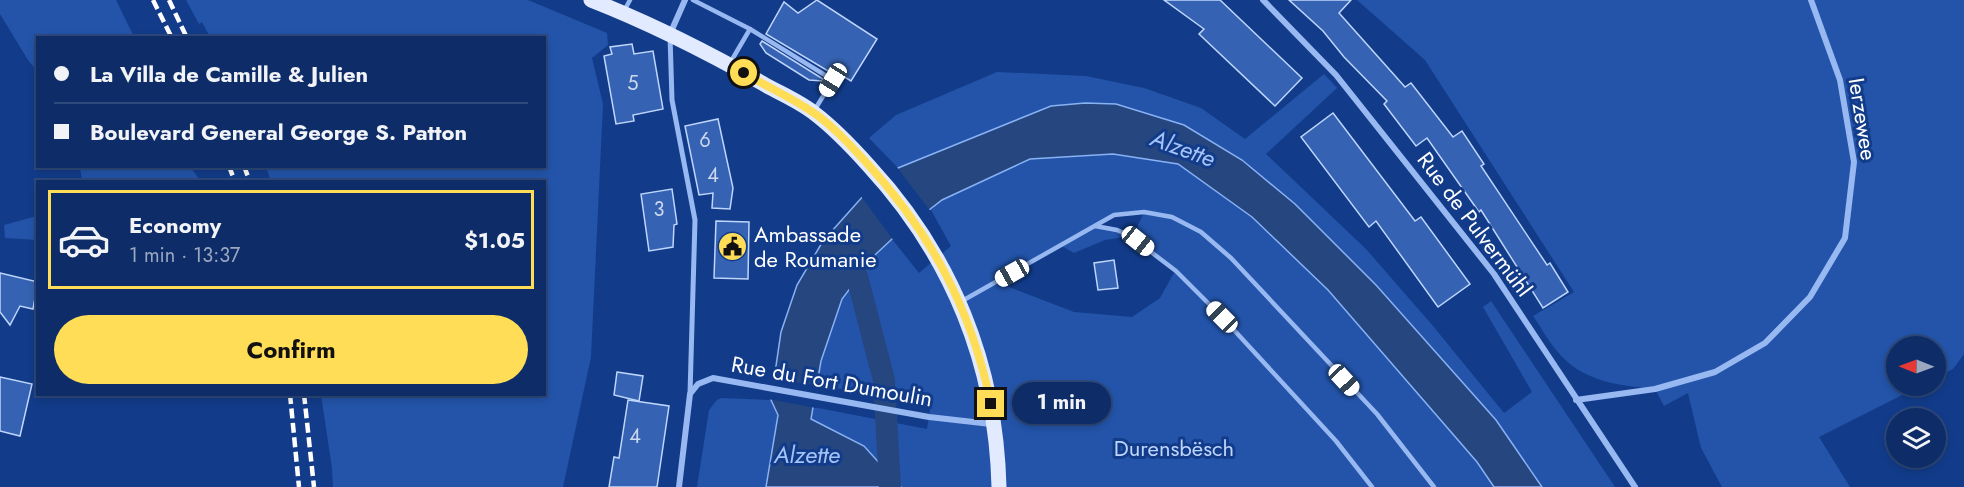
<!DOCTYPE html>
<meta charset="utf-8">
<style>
:root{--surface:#0e2d68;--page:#17356e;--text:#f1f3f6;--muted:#9ba8c0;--line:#2e497c;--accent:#ffdd57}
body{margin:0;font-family:Jost,sans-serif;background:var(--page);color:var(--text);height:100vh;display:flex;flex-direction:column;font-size:22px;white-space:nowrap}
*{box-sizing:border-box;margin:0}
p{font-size:20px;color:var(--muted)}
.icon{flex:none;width:33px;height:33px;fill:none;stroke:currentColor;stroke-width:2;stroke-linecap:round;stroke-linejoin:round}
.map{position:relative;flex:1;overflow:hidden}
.drawer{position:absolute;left:36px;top:180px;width:510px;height:216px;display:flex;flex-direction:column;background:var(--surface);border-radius:0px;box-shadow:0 3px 9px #0003,0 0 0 2px var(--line)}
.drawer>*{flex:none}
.hud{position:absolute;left:36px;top:36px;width:510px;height:132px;border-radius:0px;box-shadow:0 3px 9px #0003,0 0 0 2px var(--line);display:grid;align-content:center;height:132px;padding:0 18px;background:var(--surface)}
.needle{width:39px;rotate:271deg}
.tools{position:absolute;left:1886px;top:336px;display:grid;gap:12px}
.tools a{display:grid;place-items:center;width:60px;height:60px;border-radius:50%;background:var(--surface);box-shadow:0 3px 9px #0003,0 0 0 2px var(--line);font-size:30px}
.end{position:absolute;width:27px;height:27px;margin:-14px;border:8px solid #ffdd57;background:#111;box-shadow:0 0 0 3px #111}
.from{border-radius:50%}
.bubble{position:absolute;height:42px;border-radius:21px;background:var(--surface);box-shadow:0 3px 9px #0003,0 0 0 2px var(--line);font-size:20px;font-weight:700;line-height:42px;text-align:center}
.car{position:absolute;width:18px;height:36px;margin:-18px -9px;border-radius:8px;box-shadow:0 0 4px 2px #0007;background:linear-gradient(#fff 24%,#345 0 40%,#fff 0 76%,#345 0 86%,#fff 0)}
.hud b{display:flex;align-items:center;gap:21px;height:57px;font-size:22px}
.hud b+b{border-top:2px solid var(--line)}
.hud i{width:15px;height:15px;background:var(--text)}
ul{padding:10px 0 0;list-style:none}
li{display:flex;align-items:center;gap:18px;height:99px;margin:0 12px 9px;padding:0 6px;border:3px solid transparent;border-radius:0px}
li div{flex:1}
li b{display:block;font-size:22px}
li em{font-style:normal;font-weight:700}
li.active{border-color:var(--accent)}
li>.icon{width:54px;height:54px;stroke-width:1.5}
.button{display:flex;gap:12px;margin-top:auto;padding:12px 18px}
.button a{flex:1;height:69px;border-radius:36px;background:var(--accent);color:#111;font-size:24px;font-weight:700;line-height:69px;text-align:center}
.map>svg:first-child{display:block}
.green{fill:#2354a9;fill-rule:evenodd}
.water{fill:#264680;stroke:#89b2f4;stroke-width:1.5}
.pier{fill:#123c8a}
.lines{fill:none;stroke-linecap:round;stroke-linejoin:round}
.canal{stroke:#264680;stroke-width:22}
.building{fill:#3562b2;stroke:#bed5fc;stroke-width:1.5}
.service{stroke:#98b8f1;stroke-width:4.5}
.pedestrian{stroke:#98b8f1;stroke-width:5}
.minor{stroke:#98b8f1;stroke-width:6}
.primary{stroke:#e1eaff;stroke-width:15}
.rail{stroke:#fff;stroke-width:4.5;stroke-dasharray:10 4.5;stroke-linecap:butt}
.route{stroke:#ffdd57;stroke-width:8}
.labels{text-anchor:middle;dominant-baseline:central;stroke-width:6;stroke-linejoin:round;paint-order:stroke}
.number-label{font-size:20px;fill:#ccd8ec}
.street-label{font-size:22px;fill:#fff;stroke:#123c8a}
.poi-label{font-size:22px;fill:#fff;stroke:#123c8a;text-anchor:start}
.park-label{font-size:22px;fill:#bed5fc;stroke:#123c8a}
.water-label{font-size:24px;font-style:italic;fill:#a3c3f8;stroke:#123c8a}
</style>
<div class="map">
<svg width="1964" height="487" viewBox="0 0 1964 487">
<rect width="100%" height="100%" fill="#123c8a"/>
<g class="green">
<polygon points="0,0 116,0 134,37 38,38 37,71 28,60 0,14"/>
<polygon points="186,0 528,0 607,33 608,45 592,58 603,104 591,357 563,487 333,487 332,468 321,395 544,394 544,182 271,181 266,167 544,166 544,38 210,37 202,22 199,24"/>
<path d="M1357,0H1964V354L1953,369L1935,378V346H1896V386H1920L1819,437L1850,487H1722L1701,448L1688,393L1664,406L1655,389C1618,385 1582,382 1557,351C1548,341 1541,327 1533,316L1574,292L1425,60Z"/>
<polygon points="997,72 1086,76 1144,88 1201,108 1245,139 1324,74 1337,88 1266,154 1366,249 1433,326 1504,413 1532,392 1483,307 1491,301 1615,487 1542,487 1496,420 1376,285 1085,103 1051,106 898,168 869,138 896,115"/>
<path d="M1113,154L1178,164L1252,217L1328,290L1477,462L1494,487H901L864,446L811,419L813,407L927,429L931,404L817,385C821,360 830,323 842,300C851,281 877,253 892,239L919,273L951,246L931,210L942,200L1030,159ZM1144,213L1138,225V241L1175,271L1160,298L1132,317L1074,312L996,282L1060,245L1074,253L1105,240L1130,236L1096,225L1114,215Z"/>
<polygon points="80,167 190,167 201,181 82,181"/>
<polygon points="37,216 37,240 5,238 4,225"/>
<polygon points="721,398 771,400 778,415 766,487 697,487 709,410 717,400"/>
</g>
<polygon class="water" points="1085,103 1116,104 1184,125 1242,160 1295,204 1376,285 1496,420 1542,487 1494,487 1477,462 1328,290 1252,217 1178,164 1113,154 1030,159 942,200 892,239 876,254 842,299 821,361 811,419 864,446 901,487 766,487 778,415 771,400 781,332 797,285 823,241 864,195 898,168 1051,106"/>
<g class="pier">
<polygon points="896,166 932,213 894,241 860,195"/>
<polygon points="772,378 819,386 816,408 768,399"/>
</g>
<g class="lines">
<polyline class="canal" points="850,250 884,380 890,487"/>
</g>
<g class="building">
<polygon points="817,0 877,39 851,81 830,68 828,71 766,34 784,2 798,13"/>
<polygon points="1164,0 1220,0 1302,78 1275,106 1199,34 1204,29"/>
<polygon points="1289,0 1351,0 1339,13 1405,87 1411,83 1453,137 1462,131 1484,164 1481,166 1547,265 1550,263 1568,292 1543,308 1481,210 1479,212 1427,138 1416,146 1384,104 1387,101 1344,57 1323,31"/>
<polygon points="762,41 823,79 822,81 809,80 766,53 760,44"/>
<polygon points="632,44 634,54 653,51 663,109 633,115 634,121 616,124 604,56 612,54 610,47"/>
<polygon points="1333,113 1415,221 1421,217 1470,284 1438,307 1376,221 1369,227 1301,137"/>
<polygon points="718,119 733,188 730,209 712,208 713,193 699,195 685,126"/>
<polygon points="672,189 677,224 674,225 673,247 649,251 641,194"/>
<polygon points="716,221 749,222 748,279 714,278"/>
<polygon points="1114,260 1118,288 1098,290 1094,263"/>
<polygon points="0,273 38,282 33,309 20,306 10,325 0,312"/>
<polygon points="617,372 643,376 639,401 614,395"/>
<polygon points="0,377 32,384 20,436 0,431"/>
<polygon points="628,400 669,406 657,487 609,487 614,457 619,458"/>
</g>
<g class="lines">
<g class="service">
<polyline points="693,0 750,29 833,80 814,111"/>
<polyline points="624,11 630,0"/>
<polyline points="730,63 750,29"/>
<polyline points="1095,226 1117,230 1130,236 1176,271 1222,317 1336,441 1372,487"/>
<polyline points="962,301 1114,215 1144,212 1172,217 1201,232 1231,258 1377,414 1434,487"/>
</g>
<polyline class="pedestrian" points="670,36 672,100 695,220 690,394"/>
<g class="minor">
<polyline points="1263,0 1336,75 1494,274 1635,487"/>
<polyline points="670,34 685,0"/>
<polyline points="1576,400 1655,389 1715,372 1765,343 1810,297 1845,238 1854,162 1840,80 1811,0"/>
<polyline points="679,487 690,394 698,384 713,378 929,417 991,424"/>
</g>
<path class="primary" d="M591,0C650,23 707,52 762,83C779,93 799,101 814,113C834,128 852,147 869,166C952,256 996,365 999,487"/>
<g class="rail">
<polyline points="153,0 172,38"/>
<polyline points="169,0 187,38"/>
<polyline points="229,166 235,182"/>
<polyline points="244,166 250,182"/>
<polyline points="290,394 299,487"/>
<polyline points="304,394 314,487"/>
</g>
</g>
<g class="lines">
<path class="route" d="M744,73C766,86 790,97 811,111C830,123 850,145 865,161C931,233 971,308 991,404"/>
</g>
<defs>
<symbol id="civic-disc" viewBox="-11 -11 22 22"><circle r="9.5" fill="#ffdd57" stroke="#123c8a"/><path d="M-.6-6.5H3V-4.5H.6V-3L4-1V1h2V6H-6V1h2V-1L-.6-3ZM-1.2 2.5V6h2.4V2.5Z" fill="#111"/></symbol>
</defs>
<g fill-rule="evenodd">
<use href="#civic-disc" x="716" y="230" width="33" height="33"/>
</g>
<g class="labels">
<g class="number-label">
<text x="633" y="83">5</text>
<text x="705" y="140">6</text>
<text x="713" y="175">4</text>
<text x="659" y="209">3</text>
<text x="635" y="436">4</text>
</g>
<g class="street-label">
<text transform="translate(1863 119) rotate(81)">Ierzewee</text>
<text transform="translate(1475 224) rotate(53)">Rue de Pulvermühl</text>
<text transform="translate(832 381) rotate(10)">Rue du Fort Dumoulin</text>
</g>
<g class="poi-label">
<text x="754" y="234">Ambassade<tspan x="754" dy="25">de Roumanie</tspan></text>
</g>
<g class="park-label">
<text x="1174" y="448">Durensbësch</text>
</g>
<g class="water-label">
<text transform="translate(1183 148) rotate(20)">Alzette</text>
<text x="807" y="454">Alzette</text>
</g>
</g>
</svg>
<div class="tools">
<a><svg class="needle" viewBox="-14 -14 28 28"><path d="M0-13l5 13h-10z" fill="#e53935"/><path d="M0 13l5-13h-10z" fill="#9ba8c0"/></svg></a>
<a><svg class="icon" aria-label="layers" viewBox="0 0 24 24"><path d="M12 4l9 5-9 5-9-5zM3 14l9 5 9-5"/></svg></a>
</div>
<i class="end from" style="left:744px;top:73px"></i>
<i class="end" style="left:991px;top:404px"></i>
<div class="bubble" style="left:1012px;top:382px;width:99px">1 min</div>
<i class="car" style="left:833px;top:80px;rotate:212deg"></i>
<i class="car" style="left:1138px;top:241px;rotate:129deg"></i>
<i class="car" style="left:1012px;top:273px;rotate:241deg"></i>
<i class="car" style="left:1222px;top:317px;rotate:315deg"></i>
<i class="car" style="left:1344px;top:380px;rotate:137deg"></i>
<div class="hud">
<b><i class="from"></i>La Villa de Camille &amp; Julien</b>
<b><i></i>Boulevard General George S. Patton</b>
</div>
<section class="drawer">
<ul>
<li class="active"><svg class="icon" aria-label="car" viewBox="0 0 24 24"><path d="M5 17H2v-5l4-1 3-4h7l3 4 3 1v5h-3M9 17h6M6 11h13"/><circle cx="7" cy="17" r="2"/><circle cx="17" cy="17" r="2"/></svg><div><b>Economy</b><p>1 min · 13:37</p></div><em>$1.05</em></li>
</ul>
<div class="button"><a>Confirm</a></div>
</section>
</div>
